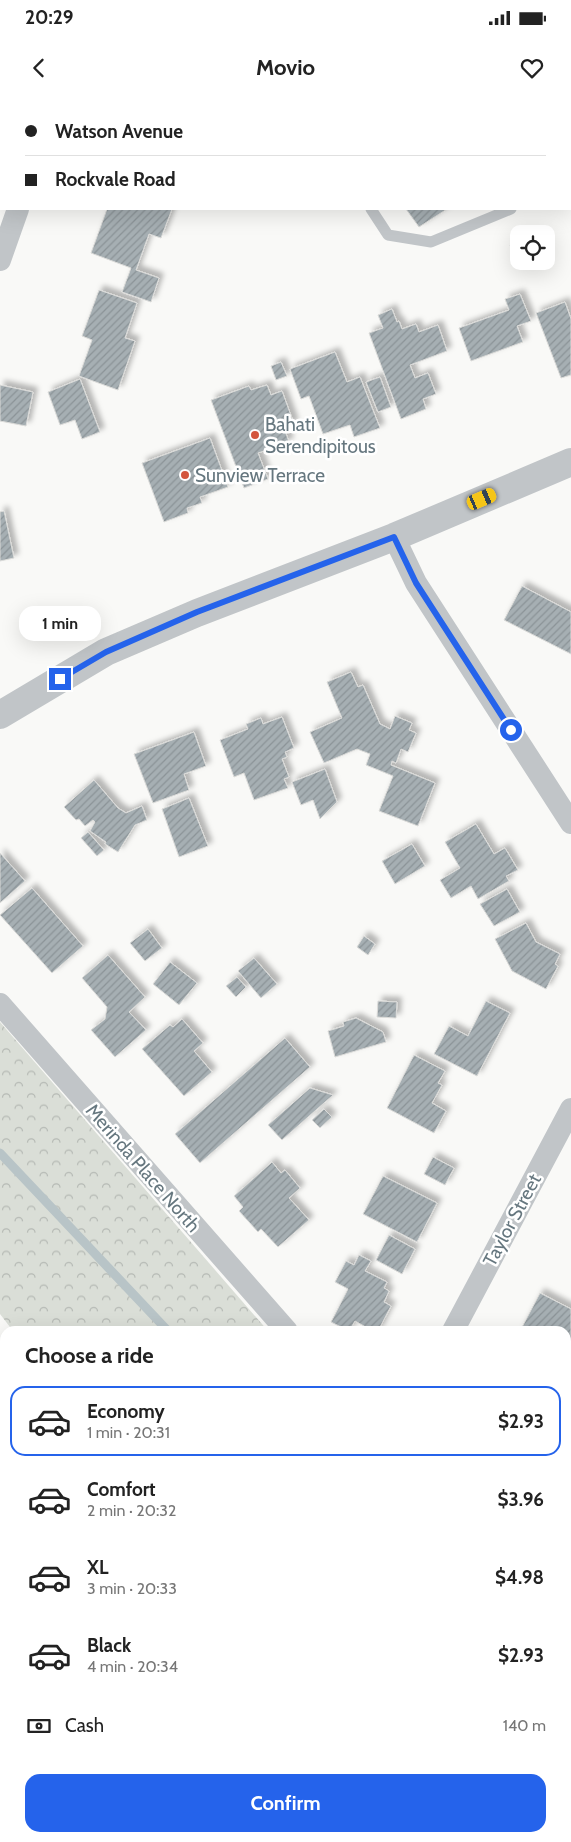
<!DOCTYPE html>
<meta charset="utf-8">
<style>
:root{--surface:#fff;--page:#f2f2f2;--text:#222;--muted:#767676;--line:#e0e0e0;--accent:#2563eb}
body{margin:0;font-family:Cabin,sans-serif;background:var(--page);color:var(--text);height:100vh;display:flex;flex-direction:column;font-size:19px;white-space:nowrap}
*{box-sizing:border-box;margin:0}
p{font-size:16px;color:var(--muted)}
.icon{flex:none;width:28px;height:28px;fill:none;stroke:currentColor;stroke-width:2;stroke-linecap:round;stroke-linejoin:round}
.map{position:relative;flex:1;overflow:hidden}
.panel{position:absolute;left:0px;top:1226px;width:571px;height:516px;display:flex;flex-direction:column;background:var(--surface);border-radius:15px 15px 0 0;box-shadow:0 5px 20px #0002}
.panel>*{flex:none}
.banner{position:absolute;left:0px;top:0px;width:571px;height:110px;box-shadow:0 5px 20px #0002;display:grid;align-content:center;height:110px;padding:0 25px;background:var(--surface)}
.controls{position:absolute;left:510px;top:125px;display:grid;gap:10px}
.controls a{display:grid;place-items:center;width:45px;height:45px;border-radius:10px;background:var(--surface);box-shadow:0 5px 20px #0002;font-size:25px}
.end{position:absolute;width:22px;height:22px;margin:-11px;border:6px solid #2563eb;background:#fff;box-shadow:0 0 0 2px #fff}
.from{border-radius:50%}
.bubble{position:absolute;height:35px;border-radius:15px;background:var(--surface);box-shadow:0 5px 20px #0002;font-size:16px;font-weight:700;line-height:35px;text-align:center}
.car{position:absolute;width:15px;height:30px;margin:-15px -8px;border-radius:6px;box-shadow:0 0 4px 1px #0007;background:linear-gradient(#f5c518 24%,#345 0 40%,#f5c518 0 76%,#345 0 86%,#f5c518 0)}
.banner b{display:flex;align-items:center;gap:18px;height:48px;font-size:19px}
.banner b+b{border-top:1px solid var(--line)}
.banner i{width:12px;height:12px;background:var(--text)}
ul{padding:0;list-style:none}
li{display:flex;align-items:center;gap:15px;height:70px;margin:0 10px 8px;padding:0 15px;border:2px solid transparent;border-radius:15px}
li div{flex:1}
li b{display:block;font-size:19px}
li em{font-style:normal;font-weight:700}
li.current{border-color:var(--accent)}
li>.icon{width:45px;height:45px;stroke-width:1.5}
h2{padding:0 25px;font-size:22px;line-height:60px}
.pay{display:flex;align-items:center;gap:12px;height:55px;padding:0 25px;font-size:19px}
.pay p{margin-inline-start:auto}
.cta{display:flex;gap:10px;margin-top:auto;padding:10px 25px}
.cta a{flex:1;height:58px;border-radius:15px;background:var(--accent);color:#fff;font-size:20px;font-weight:700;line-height:58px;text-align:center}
.status{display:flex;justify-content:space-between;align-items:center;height:35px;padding:0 25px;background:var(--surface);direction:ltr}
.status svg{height:14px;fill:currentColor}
header{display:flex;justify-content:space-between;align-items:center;height:65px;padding:0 25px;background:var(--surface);font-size:22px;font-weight:700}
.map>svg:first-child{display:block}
.park{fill:url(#park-crowns)}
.garden{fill:#daded7}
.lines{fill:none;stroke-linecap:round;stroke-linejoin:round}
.stream{stroke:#b8c4c7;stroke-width:9}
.building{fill:url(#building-hatch);stroke:#dbdbd9;filter:url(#shadow)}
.service{stroke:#c1c5c8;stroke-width:11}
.minor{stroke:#c1c5c8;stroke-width:22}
.tertiary{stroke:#c1c5c8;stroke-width:28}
.route{stroke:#2563eb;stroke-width:6}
.poi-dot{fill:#d3553d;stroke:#fff;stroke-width:2}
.labels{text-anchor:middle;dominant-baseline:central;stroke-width:5;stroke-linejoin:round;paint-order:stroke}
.poi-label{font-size:19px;fill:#66777f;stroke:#fff;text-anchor:start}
.street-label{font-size:19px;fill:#66777f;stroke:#fff}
</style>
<div class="status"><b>20:29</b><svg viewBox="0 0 49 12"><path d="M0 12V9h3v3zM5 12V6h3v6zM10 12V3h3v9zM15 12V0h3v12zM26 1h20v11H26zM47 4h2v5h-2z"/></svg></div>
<header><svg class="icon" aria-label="back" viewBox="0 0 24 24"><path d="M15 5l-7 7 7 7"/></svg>Movio<svg class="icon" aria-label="heart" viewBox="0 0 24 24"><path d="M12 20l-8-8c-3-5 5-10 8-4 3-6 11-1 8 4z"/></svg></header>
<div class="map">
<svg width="571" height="1742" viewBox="0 0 571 1742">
<defs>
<pattern id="park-crowns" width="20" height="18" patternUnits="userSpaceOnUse" patternTransform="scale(1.25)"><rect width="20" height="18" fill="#daded7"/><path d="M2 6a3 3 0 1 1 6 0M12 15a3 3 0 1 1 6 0" fill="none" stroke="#b5b9b4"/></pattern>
<pattern id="building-hatch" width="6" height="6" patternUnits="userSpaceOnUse" patternTransform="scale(1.25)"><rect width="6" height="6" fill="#a6afb3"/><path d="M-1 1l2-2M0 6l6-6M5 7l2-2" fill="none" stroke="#8b9397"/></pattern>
<filter id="shadow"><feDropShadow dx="4.5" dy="-4.5" stdDeviation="2.5" flood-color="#0004"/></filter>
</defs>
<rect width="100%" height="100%" fill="#f9f9f7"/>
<g class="park">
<polygon points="0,922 268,1231 13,1231 0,1214"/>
<polygon points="566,1521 571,1524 571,1710 566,1707"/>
<polygon points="0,1563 5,1566 5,1738 131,1738 128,1742 0,1742"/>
</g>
<polygon class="garden" points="0,1700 5,1724 5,1738 7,1738 7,1742 0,1742"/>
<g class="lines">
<g class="stream">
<polyline points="0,1053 168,1231"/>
<polyline points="566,1609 571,1613"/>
</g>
</g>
<g class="building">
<polygon points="176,0 175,1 151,1 151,0"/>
<polygon points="329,0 383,0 383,1 327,1"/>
<polygon points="107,109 172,109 161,138 149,134 136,170 159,178 151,202 122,192 131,168 91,153"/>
<polygon points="406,109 447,109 419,127"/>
<polygon points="519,141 519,161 530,161 530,163 518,168 510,145"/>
<polygon points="99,190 137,203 125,238 135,241 118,290 79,276 92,240 82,236"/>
<polygon points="520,194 531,221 517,226 523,242 471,261 459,228 509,210 505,199"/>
<polygon points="565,202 571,219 571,275 561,278 536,213"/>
<polygon points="392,209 397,222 399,221 402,229 416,224 419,232 438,225 447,251 410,265 415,278 428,273 436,294 423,299 426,309 401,319 369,233 383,228 378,215"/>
<polygon points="335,252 347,282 360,277 380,328 354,337 350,325 323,334 309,296 301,299 290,269"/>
<polygon points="281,262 287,276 276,280 271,266"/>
<polygon points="380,277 391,307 378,312 366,282"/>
<polygon points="80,279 100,332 82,339 75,320 60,325 48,292"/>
<polygon points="0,285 33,292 26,326 0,321"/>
<polygon points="267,285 271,295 282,291 294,324 284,328 289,342 258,353 268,379 244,388 211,300 249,286 251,290"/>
<polygon points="210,338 228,387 200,397 202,403 187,408 188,413 164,422 142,363"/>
<polygon points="4,411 14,458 0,461 0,412"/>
<polygon points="522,486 571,512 571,554 504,520"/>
<polygon points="351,572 358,587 363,585 380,624 390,629 395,616 412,623 409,630 416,633 408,652 401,649 396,663 392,661 391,665 435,683 418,726 379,711 393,676 366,665 370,654 357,649 324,663 310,632 342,618 327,582"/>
<polygon points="282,617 294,648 285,652 287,657 282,659 289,677 284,679 288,688 254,700 244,673 234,677 220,640 248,629 246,624 261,618 263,624"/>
<polygon points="194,632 206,666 184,674 189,690 153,703 134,654"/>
<polygon points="325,669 337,702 320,719 313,700 301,705 292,682"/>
<polygon points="94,680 118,708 126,713 142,706 147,720 135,725 118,752 105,744 106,742 90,731 95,722 93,720 85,726 79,719 76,720 64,707"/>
<polygon points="189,698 208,746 179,757 162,709"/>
<polygon points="476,724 494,754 505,748 518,770 506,776 509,781 478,799 471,786 451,798 440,780 460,768 445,742"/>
<polygon points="88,732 104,750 97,756 81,738"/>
<polygon points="412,744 425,766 395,784 382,761"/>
<polygon points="0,753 25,781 0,803"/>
<polygon points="32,788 83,846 52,873 0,815"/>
<polygon points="507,789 520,812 494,826 480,804"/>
<polygon points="526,823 536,842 560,854 555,864 558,866 546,889 512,871 495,839"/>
<polygon points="148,829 162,848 145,861 130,843"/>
<polygon points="364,836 375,844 368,855 357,847"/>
<polygon points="108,855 145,897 129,912 146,930 115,957 91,930 105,919 107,907 82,878"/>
<polygon points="254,858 277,884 261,898 238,871"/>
<polygon points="170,862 197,883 179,905 153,884"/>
<polygon points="237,877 246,887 236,897 226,886"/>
<polygon points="378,901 397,902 396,918 377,917"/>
<polygon points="486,901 510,913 477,976 434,954 449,926 468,936"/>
<polygon points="356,918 383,932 386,942 335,957 328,931 344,926 343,922"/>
<polygon points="182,919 203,943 194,951 212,972 184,996 142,949 170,925 173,927"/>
<polygon points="285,938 310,967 200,1063 175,1034"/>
<polygon points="414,955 445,971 438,983 442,985 432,1003 446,1011 434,1033 387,1008"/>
<polygon points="310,988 333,995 282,1040 268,1025"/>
<polygon points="324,1009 332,1017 320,1028 312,1020"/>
<polygon points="433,1057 454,1068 445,1085 424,1074"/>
<polygon points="272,1062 281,1073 285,1070 300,1088 289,1098 309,1120 278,1147 261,1129 258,1132 239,1111 243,1107 234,1096"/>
<polygon points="383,1076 437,1103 417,1142 363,1114"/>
<polygon points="389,1135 415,1149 402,1174 376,1160"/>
<polygon points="359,1155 371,1161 365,1171 387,1182 384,1188 389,1191 384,1202 391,1206 378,1231 373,1231 355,1221 349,1231 331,1222 348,1189 335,1182 346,1161 354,1165"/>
<polygon points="540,1193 571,1209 571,1277 566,1274 566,1231 520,1231"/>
<polygon points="3,1381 5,1414 0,1415 0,1382"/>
<polygon points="566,1392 571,1394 571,1425 566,1434"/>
<polygon points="5,1420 5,1468 0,1464 0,1426"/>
<polygon points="264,1738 273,1740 274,1738 323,1738 320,1742 262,1742"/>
</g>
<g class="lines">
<g class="service">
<polyline points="479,0 481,1"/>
<polyline points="468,1 470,0"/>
<polyline points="570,73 571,74"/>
<polyline points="371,109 388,135 431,142 511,109"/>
<polyline points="0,1602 5,1603"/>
<polyline points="566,1730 571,1734"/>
</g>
<g class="minor">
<polyline points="55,1 55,0"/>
<polyline points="0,160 18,109"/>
<polyline points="394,437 416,483 571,723"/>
<polyline points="0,904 287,1231"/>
<polyline points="453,1231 571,1009"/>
<polyline points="0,1252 5,1258"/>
<polyline points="178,1742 181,1738"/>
</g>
<polyline class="tertiary" points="0,615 106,552 197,513 394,437 571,362"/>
</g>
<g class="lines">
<polyline class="route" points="60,579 106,552 197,512 394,437 416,483 511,630"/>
</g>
<g class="poi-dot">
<circle cx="255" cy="335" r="5"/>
<circle cx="185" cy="375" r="5"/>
</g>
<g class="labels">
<g class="poi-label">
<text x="265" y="324">Bahati<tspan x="265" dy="22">Serendipitous</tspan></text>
<text x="195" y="375">Sunview Terrace</text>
</g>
<g class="street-label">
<text transform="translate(143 1068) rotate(49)">Merinda Place North</text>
<text transform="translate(512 1120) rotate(-62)">Taylor Street</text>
</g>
</g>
</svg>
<div class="controls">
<a><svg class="icon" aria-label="locate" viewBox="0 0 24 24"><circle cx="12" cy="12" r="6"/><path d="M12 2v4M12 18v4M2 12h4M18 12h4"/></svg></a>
</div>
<i class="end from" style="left:511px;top:630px"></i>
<i class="end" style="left:60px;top:579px"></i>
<div class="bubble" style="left:19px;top:506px;width:82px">1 min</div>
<i class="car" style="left:482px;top:399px;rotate:67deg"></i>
<div class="banner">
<b><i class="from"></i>Watson Avenue</b>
<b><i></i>Rockvale Road</b>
</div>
<section class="panel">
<h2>Choose a ride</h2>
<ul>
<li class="current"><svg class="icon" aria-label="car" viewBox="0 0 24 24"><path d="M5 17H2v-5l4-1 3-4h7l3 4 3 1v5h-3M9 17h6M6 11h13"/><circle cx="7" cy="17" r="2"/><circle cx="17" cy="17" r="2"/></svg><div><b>Economy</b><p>1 min · 20:31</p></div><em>$2.93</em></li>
<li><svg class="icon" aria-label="car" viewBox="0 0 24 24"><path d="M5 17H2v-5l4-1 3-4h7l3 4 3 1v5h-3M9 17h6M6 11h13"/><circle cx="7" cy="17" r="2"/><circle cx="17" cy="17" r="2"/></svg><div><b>Comfort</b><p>2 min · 20:32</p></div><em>$3.96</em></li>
<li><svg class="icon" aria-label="car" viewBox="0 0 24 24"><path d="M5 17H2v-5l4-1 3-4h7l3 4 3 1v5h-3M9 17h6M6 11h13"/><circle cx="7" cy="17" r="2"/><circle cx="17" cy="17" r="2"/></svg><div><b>XL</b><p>3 min · 20:33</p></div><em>$4.98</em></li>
<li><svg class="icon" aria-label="car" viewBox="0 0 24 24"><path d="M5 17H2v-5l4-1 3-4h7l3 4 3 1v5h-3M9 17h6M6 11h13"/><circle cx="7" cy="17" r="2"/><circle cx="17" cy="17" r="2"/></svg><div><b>Black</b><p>4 min · 20:34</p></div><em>$2.93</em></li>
</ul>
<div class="pay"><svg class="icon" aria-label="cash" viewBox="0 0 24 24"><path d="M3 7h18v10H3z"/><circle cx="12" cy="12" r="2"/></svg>Cash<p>140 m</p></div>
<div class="cta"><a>Confirm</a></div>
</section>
</div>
